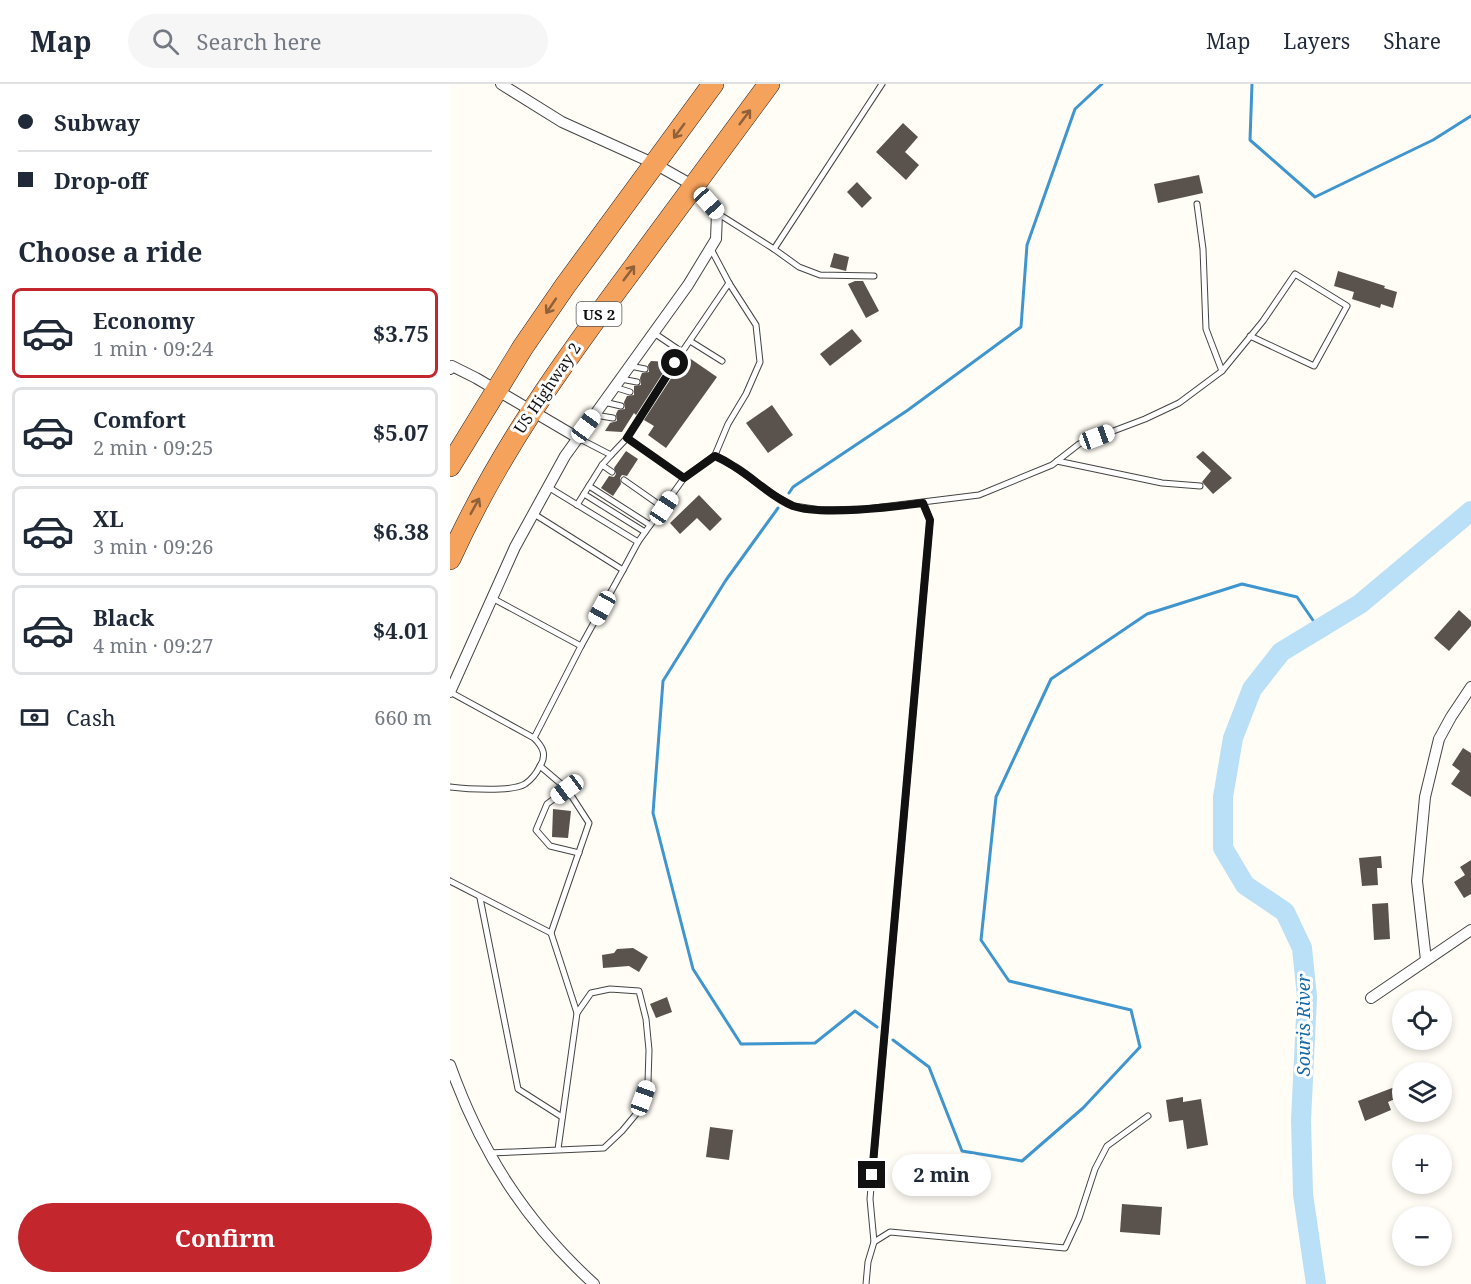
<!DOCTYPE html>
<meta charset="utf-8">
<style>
:root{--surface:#fff;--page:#f6f6f7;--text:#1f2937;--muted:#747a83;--line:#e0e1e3;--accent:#c4262e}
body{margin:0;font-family:"Noto Serif",serif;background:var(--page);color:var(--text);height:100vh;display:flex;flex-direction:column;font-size:22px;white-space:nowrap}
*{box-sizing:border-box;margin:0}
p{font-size:20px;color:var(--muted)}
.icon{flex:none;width:33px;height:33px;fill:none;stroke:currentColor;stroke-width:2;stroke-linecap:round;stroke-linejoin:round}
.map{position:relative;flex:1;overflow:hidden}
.sheet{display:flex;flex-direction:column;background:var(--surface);width:450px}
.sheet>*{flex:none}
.top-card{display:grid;align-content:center;height:132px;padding:0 18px;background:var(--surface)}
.controls{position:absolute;left:942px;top:906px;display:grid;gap:12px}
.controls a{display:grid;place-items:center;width:60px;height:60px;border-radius:50%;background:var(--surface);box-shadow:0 3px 9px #0003;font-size:30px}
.end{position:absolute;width:27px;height:27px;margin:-14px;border:8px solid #111;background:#fff;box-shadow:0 0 0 3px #fff}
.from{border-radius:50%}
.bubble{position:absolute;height:42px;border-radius:21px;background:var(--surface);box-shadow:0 3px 9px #0003;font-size:20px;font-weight:700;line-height:42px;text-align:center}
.car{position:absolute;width:18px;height:36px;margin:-18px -9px;border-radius:8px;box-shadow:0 0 4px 2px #0007;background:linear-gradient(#fff 24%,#345 0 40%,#fff 0 76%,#345 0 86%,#fff 0)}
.top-card b{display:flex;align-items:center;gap:21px;height:57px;font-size:22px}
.top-card b+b{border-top:2px solid var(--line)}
.top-card i{width:15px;height:15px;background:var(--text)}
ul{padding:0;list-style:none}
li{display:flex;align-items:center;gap:18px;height:90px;margin:0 12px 9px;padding:0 6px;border:3px solid var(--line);border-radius:9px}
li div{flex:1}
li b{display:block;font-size:22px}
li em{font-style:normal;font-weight:700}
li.selected{border-color:var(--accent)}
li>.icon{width:54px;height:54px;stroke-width:1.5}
h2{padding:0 18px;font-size:27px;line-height:72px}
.pay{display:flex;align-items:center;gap:15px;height:66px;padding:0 18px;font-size:22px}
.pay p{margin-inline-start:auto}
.button{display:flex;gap:12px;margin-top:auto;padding:12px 18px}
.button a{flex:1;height:69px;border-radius:36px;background:var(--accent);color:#fff;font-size:24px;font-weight:700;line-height:69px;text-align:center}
header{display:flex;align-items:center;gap:36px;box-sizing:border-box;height:84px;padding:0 30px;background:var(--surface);border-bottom:2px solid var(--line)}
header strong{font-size:28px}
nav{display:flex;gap:33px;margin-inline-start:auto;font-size:21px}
.search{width:420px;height:54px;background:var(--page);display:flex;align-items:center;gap:15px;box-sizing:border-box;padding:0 21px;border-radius:33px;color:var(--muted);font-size:22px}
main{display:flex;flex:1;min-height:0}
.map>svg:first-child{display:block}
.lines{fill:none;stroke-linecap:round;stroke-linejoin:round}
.stream{stroke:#3f96cf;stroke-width:3}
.river{stroke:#b9e0f7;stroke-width:20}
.building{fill:#5a524d}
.lane-casing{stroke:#444;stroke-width:7}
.street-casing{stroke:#444;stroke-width:12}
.highway-casing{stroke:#222;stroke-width:22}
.lane{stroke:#fff;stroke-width:5}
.street{stroke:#fff;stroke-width:10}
.highway{stroke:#f5a25d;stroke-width:21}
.oneway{stroke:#8e613b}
.route{stroke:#111;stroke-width:8}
.labels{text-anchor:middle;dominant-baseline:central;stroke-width:6;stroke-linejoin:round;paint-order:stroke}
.shield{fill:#fff;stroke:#585858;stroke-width:1.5}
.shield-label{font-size:15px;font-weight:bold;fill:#111}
.street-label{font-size:16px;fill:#111;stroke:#fff}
.water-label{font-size:18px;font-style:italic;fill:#1768a6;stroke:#fff}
</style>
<header>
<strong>Map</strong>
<div class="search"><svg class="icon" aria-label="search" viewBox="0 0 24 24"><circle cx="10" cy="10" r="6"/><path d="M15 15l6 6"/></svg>Search here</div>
<nav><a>Map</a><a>Layers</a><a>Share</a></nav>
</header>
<main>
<section class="sheet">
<div class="top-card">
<b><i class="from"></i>Subway</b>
<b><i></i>Drop-off</b>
</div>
<h2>Choose a ride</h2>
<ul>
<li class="selected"><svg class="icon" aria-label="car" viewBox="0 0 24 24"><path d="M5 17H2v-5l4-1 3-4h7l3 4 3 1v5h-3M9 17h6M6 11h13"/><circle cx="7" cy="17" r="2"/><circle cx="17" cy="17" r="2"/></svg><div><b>Economy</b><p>1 min · 09:24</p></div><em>$3.75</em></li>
<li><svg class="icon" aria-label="car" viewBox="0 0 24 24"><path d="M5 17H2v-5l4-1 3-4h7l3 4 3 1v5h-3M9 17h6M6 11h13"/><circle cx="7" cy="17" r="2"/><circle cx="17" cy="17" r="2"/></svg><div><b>Comfort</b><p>2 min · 09:25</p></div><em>$5.07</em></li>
<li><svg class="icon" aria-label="car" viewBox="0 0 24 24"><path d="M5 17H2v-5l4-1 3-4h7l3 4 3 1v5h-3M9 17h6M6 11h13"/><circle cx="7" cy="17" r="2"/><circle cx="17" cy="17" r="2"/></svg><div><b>XL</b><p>3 min · 09:26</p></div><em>$6.38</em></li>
<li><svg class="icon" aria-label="car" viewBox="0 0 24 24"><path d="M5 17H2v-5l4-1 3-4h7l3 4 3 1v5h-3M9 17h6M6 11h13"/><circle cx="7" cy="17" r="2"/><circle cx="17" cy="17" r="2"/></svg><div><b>Black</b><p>4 min · 09:27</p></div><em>$4.01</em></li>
</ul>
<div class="pay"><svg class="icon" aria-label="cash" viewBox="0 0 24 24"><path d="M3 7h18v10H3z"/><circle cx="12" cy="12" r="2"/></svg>Cash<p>660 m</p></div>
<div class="button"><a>Confirm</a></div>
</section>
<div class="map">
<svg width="1021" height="1200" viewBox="0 0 1021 1200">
<rect width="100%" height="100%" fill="#fffdf5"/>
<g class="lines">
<g class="stream">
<polyline points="802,0 800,56 865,113 983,56 1021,32"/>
<polyline points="339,409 343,403 458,326 571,243 577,161 625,25 652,0"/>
<polyline points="328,424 276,496 213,597 203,729 243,885 291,960 365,959 405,927 427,943"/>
<polyline points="443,956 479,983 512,1067 572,1077 633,1024 690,963 681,926 559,897 531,856 546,713 601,595 697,530 792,500 847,513 869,545"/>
</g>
<polyline class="river" points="866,1200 853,1110 851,1036 857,913 852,864 835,828 795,801 773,764 773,713 783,654 802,605 831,568 910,520 1021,427"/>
</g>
<g class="building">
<polygon points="453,39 468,53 455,68 469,81 456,96 426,68"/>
<polygon points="749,91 753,109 708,119 704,100"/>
<polygon points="407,98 422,114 412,124 397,108"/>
<polygon points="384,169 399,173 396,187 380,183"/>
<polygon points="888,187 935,202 934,204 947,208 943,224 931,220 930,224 902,215 904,208 884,202"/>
<polygon points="405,197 413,197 429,227 416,234 398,200"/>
<polygon points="402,245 412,257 380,282 370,270"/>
<polygon points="238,273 267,293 216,364 198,351 204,342 194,336 231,279 234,279"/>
<polygon points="201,277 220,278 186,331 184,329 172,348 155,347 160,339 167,337 166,330 168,326 175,325 174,318 177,312 184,311 184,302 191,301 190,294 192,289 199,288 198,281"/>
<polygon points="322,321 343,351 318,369 296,339"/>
<polygon points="176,367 188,375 177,392 172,391 170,394 171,400 163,412 151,404 159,392 164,393 166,390 164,384"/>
<polygon points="753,367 782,394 763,410 752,398 761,387 746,373"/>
<polygon points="249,411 272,435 260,447 247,434 230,450 220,439"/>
<polygon points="1009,526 1021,537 1021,542 999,567 984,554"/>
<polygon points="1013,664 1021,669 1021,713 1001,700 1010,687 1002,681"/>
<polygon points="103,725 121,727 118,754 102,753"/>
<polygon points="931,772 932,784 927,784 928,801 912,802 909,774"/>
<polygon points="1021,776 1021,810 1014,814 1004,798 1015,791 1010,783"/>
<polygon points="938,819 940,855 924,856 922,820"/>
<polygon points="183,864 198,873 189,888 179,882 153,884 152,871 164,869 167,865"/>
<polygon points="217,913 222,928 206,934 200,920"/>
<polygon points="950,1001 952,1012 938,1018 941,1026 915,1037 908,1017"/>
<polygon points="733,1013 733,1018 751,1015 758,1061 737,1065 733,1036 719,1038 716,1016"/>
<polygon points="260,1043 283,1046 279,1076 256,1073"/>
<polygon points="672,1120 712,1123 710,1151 670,1148"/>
</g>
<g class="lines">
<defs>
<g id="lane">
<polyline points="267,129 324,165 349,183 370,191 424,192"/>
<polyline points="261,165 279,199 306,241 310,278 296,310 278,340 265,371 285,383 324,411 344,422 371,426 416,425 529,411 602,381 629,360 695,335 729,319 772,287 756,245 753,165 747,120"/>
<polyline points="324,165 432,0"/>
<polyline points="240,257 272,277"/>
<polyline points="232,268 279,199"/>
<polyline points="180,282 195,285"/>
<polyline points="772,287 813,237 845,190 897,222 864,282 800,252"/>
<polyline points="171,295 187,298"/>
<polyline points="164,303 180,308"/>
<polyline points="154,318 171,322"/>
<polyline points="145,331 163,334"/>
<polyline points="128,354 161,371 177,354 232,268 204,249"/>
<polyline points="177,354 234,394 265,371"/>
<polyline points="607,377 712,399 750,402"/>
<polyline points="152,381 162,388"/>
<polyline points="174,396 214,424"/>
<polyline points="139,402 200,441"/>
<polyline points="98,403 188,458 173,486"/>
<polyline points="134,410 195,448"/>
<polyline points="127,421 152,381 161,371"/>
<polyline points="84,430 173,486 131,562"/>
<polyline points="188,458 234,394"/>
<polyline points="42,514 131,562 84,654"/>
<path d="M0,608L84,654C93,663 97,671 90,682C87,688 81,696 75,700C62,708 16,705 0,703"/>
<polyline points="90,682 117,705 139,739 101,849 127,929"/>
<polyline points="117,705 97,720 86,746 100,762 129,769"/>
<polyline points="0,797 101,849"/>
<polyline points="30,814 68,1005 112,1033"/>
<polyline points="40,1069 154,1064 172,1047 187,1029 198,998 199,966 196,935 189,907 160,905 141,909 127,929 108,1065"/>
<polyline points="424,1158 420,1115 480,436 473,419"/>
<polyline points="416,1200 418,1178 424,1158 440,1148 615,1164 629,1134 645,1085 657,1062 698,1032"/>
</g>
<g id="street">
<polyline points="0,285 2,282 26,294 128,354"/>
<polyline points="0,608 65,463 115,372 238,201 266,155 267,129 244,102 205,80 112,38 51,0"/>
<polyline points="976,876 967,797 975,713 989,655 1001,633 1021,603"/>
<polyline points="921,914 1021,846"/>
<path d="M0,981C31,1068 75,1137 144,1200"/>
</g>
<g id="highway">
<polyline points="0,382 73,263 115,202 263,0"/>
<path d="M0,475C49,367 114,277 184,183C229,122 274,61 319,0"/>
</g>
</defs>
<use href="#lane" class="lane-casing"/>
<use href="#street" class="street-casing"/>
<use href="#highway" class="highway-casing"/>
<use href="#lane" class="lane"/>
<use href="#street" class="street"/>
<use href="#highway" class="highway"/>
</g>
<defs><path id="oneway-shaft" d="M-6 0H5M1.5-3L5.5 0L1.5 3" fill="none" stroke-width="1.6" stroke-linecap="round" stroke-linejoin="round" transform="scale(1.5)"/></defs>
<g class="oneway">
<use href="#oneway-shaft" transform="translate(295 33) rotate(-53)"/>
<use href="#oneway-shaft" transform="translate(229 47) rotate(126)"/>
<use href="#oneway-shaft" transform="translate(179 189) rotate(-53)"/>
<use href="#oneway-shaft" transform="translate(101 222) rotate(124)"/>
<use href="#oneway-shaft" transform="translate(25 422) rotate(-61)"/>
</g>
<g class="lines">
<path class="route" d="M225,279L177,354L234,394L265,372C272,375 279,379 285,383C305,395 321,413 343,422C372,432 442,423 473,419L480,436L422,1091"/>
</g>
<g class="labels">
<rect class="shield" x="126.5" y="218" width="45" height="24" rx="4.5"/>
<g class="shield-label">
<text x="149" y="230">US 2</text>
</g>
<g class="street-label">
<text transform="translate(97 304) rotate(-56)">US Highway 2</text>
</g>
<g class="water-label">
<text transform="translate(853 941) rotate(-90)">Souris River</text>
</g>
</g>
</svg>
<div class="controls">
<a><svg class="icon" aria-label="locate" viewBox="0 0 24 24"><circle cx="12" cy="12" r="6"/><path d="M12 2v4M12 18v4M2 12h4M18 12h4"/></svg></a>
<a><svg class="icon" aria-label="layers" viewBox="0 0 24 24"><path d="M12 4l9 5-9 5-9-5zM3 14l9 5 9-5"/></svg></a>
<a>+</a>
<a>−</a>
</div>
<i class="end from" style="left:225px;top:279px"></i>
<i class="end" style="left:422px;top:1091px"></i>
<div class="bubble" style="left:442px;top:1070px;width:99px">2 min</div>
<i class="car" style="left:259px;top:119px;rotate:138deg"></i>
<i class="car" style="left:136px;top:342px;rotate:36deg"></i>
<i class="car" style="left:647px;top:353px;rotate:70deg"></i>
<i class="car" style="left:214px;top:424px;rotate:34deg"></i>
<i class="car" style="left:152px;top:524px;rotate:209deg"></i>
<i class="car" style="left:117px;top:705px;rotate:233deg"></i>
<i class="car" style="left:193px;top:1014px;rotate:20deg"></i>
</div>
</main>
